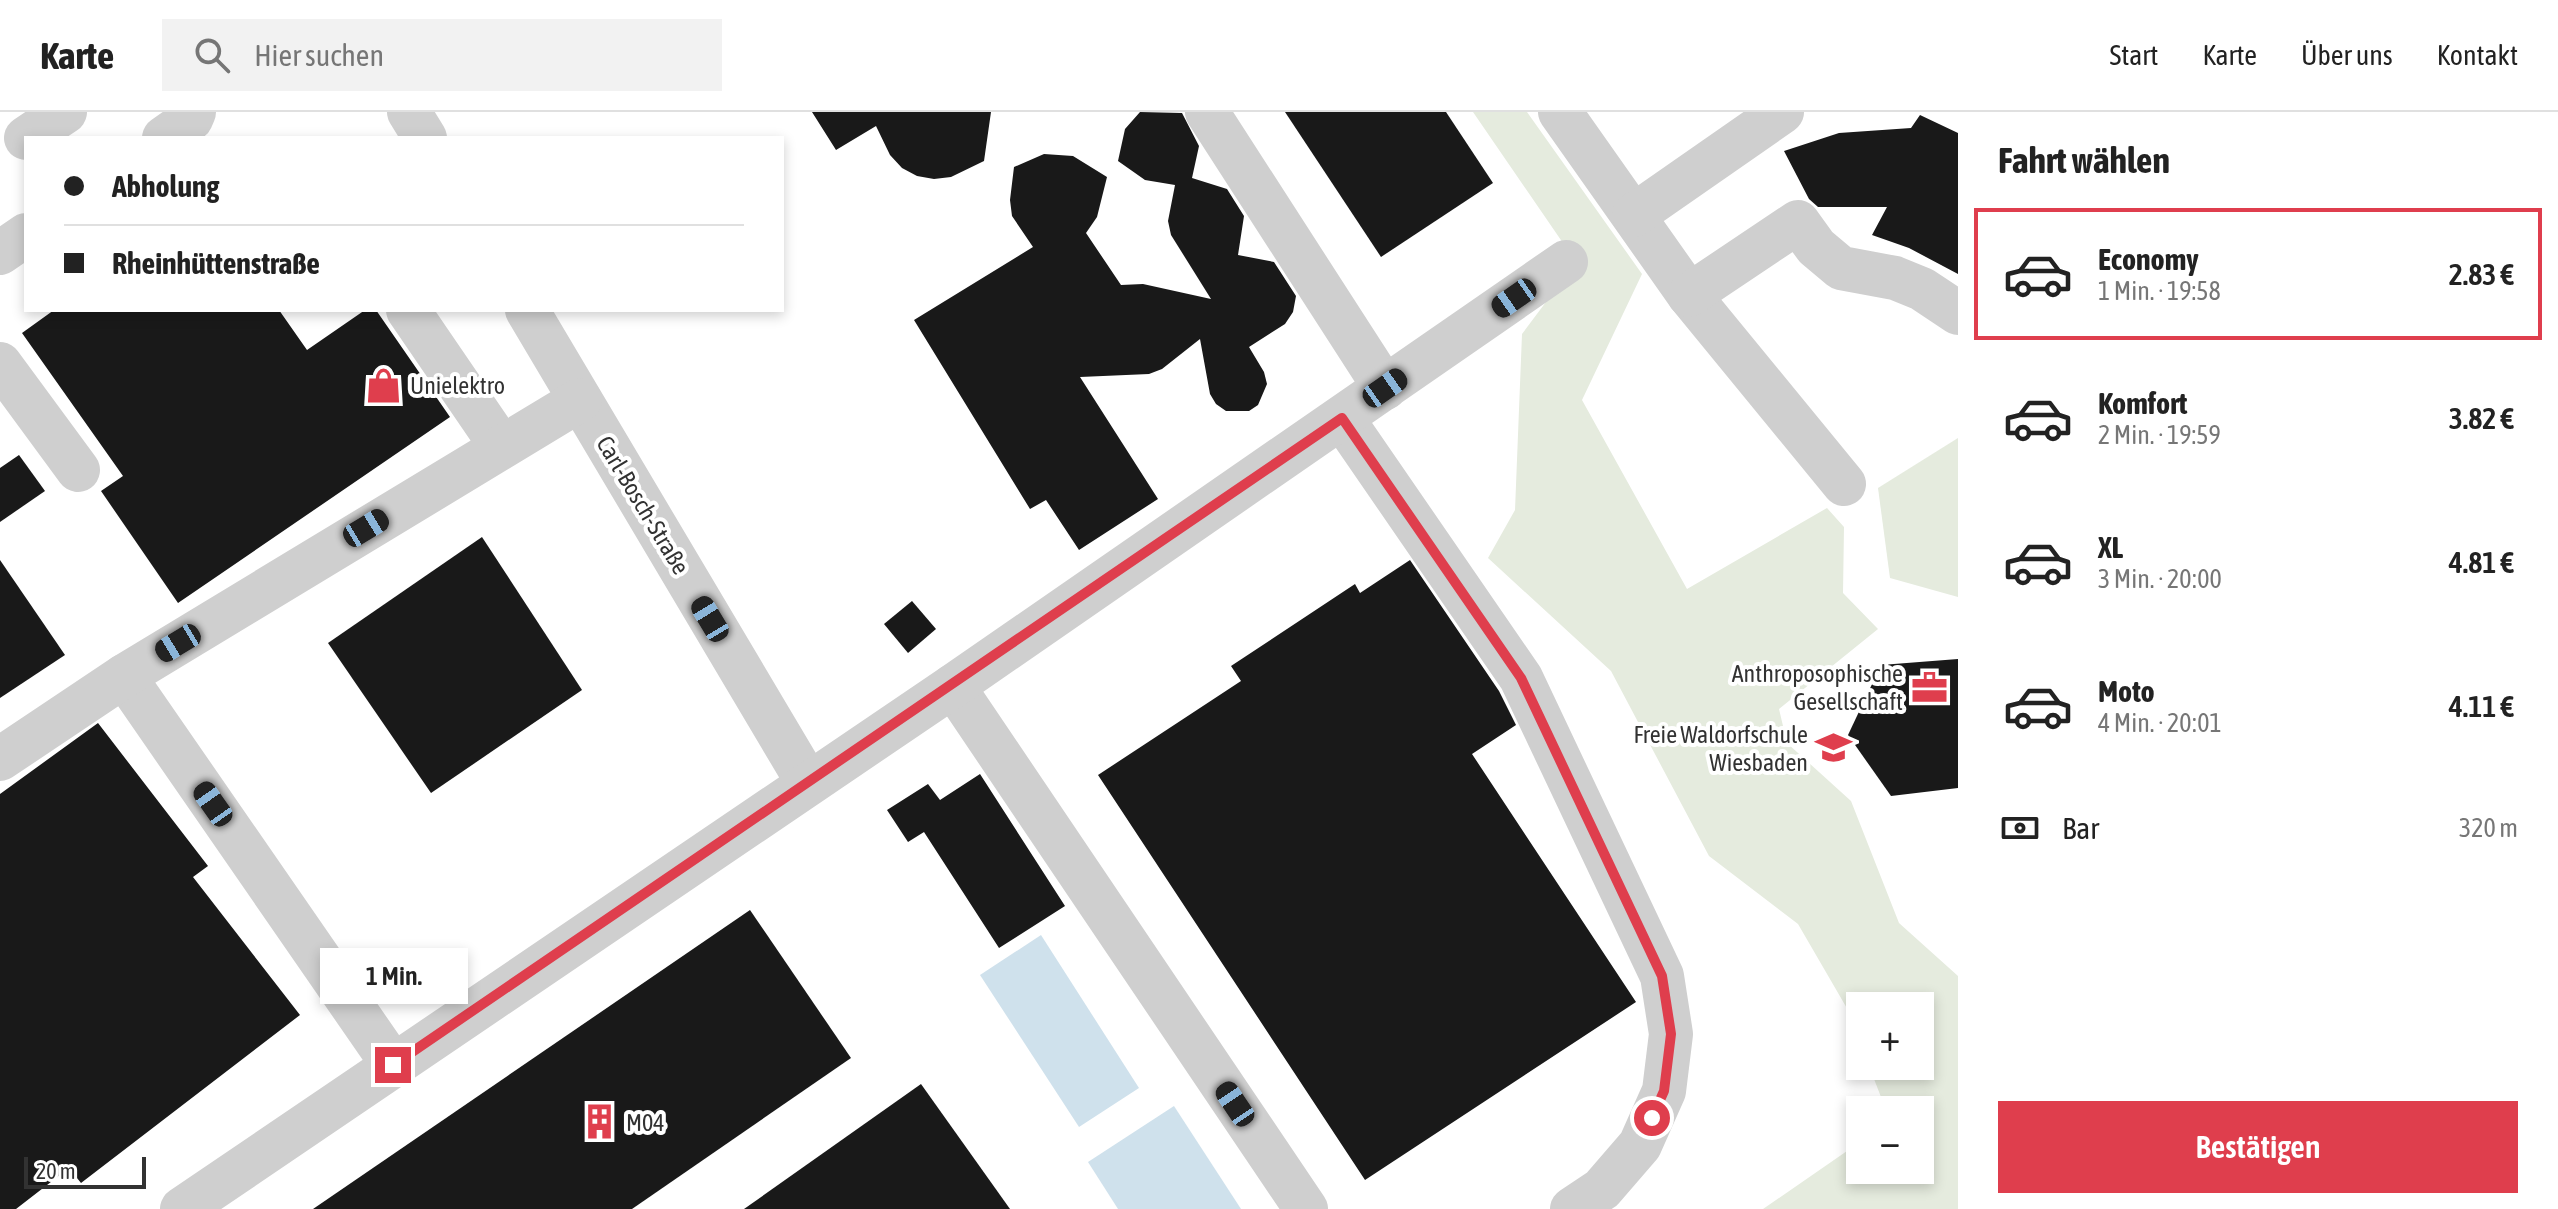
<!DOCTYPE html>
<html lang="de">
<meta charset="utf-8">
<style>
:root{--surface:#fff;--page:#f2f2f2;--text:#222;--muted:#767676;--line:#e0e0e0;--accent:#df3e4d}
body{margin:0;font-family:"Asap Condensed",sans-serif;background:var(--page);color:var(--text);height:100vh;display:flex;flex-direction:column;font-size:30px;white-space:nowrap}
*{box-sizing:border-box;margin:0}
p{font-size:26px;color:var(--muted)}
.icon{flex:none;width:44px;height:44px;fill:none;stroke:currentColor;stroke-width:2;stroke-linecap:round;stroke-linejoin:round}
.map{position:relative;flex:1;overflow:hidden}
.drawer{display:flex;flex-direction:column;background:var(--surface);width:600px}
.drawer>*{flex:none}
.top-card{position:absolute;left:24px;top:24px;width:760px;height:176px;border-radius:0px;box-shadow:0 4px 12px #0003;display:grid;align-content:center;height:176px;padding:0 40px;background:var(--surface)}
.fabs{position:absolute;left:1846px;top:880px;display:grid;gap:16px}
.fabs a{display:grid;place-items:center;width:88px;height:88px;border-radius:0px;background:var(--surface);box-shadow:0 4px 12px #0003;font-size:40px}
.scale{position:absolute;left:24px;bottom:20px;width:122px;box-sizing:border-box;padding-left:8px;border:4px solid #323232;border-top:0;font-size:22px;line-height:28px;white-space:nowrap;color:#323232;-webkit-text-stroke:6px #fff;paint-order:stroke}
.end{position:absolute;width:36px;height:36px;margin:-18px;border:10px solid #df3e4d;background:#fff;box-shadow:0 0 0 4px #fff}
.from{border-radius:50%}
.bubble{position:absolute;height:56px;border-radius:0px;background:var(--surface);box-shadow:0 4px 12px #0003;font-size:26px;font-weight:600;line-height:56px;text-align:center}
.car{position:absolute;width:24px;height:48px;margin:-24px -12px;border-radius:10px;box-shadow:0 0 6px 2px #0007;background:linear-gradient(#222 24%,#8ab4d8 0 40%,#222 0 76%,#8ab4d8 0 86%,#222 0)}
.top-card b{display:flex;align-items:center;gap:28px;height:76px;font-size:30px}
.top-card b+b{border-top:2px solid var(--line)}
.top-card i{width:20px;height:20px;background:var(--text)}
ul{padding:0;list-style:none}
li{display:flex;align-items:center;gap:24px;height:132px;margin:0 16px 12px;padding:0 24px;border:4px solid transparent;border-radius:0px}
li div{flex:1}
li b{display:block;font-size:30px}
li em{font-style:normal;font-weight:600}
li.on{border-color:var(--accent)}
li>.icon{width:72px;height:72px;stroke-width:1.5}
h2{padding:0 40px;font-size:36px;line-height:96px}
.pay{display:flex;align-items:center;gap:20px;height:88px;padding:0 40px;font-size:30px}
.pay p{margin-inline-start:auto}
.button{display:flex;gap:16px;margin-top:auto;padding:16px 40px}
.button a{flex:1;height:92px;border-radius:0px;background:var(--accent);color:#fff;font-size:32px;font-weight:600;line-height:92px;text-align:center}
header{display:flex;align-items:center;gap:48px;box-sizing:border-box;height:112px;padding:0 40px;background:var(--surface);border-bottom:2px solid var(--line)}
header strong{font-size:38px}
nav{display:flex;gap:44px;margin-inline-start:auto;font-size:28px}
.search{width:560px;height:72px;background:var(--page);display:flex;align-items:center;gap:20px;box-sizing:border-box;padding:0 28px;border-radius:0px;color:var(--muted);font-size:30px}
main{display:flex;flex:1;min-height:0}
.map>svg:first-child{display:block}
.green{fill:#e5ebde}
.water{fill:#cfe1ec}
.building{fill:#191919}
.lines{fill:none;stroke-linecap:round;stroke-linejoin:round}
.minor{stroke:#cfcfcf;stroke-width:44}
.route{stroke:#df3e4d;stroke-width:10}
.labels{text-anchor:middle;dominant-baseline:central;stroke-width:8;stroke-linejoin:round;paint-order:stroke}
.poi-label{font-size:24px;fill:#323232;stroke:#fff;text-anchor:start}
.street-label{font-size:24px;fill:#323232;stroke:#fff}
</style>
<header>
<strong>Karte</strong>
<div class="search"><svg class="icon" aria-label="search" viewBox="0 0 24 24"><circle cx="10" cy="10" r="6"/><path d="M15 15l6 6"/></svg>Hier suchen</div>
<nav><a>Start</a><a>Karte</a><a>Über uns</a><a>Kontakt</a></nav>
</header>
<main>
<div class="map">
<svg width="1958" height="1097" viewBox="0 0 1958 1097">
<rect width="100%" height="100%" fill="#fff"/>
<g class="green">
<polygon points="1473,0 1527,0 1642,162 1582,288 1687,477 1827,396 1844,415 1843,481 1878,517 1779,597 1787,631 1851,689 1899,811 1958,864 1958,1097 1763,1097 1860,1030 1860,1058 1920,1058 1920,998 1886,998 1869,954 1920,954 1920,894 1860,894 1860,928 1852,905 1798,812 1709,744 1611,559 1488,446 1515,398 1522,222 1576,150"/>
<polygon points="1958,326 1958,485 1890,466 1878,376"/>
</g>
<g class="water">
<polygon points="1041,823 1139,976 1079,1015 980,863"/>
<polygon points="1174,994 1241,1097 1118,1097 1088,1050"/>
</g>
<g class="building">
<polygon points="812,0 991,0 984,49 951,65 934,67 917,64 902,56 890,43 876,14 836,38"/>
<polygon points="1140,0 1182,1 1199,34 1192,66 1227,77 1244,104 1238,143 1274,150 1296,184 1293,200 1285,212 1249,235 1264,260 1267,272 1258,293 1249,299 1226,299 1216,292 1210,282 1200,227 1162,257 1149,262 1080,265 1158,387 1079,438 1046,388 1030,397 914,208 1033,135 1012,104 1010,88 1014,55 1044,42 1073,44 1107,65 1097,105 1086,121 1121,173 1143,172 1211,187 1171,123 1168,109 1175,73 1145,68 1118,49 1125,17"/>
<polygon points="1285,0 1446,0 1493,71 1381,145"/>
<polygon points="1920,3 1958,21 1958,162 1909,136 1872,123 1887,95 1818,95 1809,87 1784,39 1839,21 1911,16"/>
<polygon points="54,198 279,198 307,238 365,198 376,198 450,305 178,491 101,379 123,364 22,221"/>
<polygon points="19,343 45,379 0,410 0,356"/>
<polygon points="482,425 582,578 431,681 328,531"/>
<polygon points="0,448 65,543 0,586"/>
<polygon points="1410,448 1499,579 1516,613 1472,642 1636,890 1365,1068 1098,663 1241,569 1231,554 1355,472 1360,481"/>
<polygon points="912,489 936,517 908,541 884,512"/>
<polygon points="1958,547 1958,676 1891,684 1848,623 1881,553"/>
<polygon points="98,611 208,754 193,765 300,903 81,1071 69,1056 16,1097 0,1097 0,682"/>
<polygon points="980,662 1065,794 999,836 924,720 908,730 887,698 928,672 940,688"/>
<polygon points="750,798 851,946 632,1097 313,1097"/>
<polygon points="921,972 1010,1097 744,1097"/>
</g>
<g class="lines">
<g class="minor">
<polyline points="409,0 425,26"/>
<polyline points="1207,0 1385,276"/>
<polyline points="1560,0 1689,183 1844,372"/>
<polyline points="26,26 65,0"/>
<polyline points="164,26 191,7 194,0"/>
<polyline points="1634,103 1782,0"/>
<polyline points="0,141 26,123"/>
<polyline points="1689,183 1798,110 1816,135 1841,156 1895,166 1922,177 1958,201"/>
<polyline points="408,198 501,334"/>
<polyline points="527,198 808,671"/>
<polyline points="0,252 78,358"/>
<polyline points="1342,306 1521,566 1662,864 1671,922 1664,979 1640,1033 1602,1077 1572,1097"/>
<polyline points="124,564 393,953"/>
<polyline points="953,574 1306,1097"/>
<polyline points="0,647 124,564 580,288"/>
<polyline points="182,1097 953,574 1566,150"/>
</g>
</g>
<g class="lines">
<polyline class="route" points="393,953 1342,306 1521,566 1662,864 1671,922 1664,979 1652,1006"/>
</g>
<defs>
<symbol id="shop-bare" viewBox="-9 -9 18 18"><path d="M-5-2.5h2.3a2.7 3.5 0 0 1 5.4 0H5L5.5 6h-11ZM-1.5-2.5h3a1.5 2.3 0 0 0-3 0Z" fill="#df3e4d" stroke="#fff" stroke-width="2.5" paint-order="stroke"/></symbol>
<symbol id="office-bare" viewBox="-9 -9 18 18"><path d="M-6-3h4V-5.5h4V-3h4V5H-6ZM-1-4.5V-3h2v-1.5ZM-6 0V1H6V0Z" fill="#df3e4d" stroke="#fff" stroke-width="2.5" paint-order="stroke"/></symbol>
<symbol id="school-bare" viewBox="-9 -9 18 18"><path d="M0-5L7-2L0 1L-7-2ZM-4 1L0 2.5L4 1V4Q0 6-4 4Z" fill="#df3e4d" stroke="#fff" stroke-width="2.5" paint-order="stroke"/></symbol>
<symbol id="building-bare" viewBox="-9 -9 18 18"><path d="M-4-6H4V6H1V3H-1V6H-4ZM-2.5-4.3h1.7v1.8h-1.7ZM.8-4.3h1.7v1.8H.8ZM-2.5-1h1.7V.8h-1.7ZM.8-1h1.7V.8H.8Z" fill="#df3e4d" stroke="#fff" stroke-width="2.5" paint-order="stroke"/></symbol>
</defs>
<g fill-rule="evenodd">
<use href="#shop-bare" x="358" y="248" width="51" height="51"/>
<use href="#office-bare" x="1904" y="550" width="51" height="51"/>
<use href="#school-bare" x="1808" y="610" width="51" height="51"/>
<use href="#building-bare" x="574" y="984" width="51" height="51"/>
</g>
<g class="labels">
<g class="poi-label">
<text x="410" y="273">Unielektro</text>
<text x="1903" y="561" text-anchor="end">Anthroposophische<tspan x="1903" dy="28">Gesellschaft</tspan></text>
<text x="1808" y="622" text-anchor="end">Freie Waldorfschule<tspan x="1808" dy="28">Wiesbaden</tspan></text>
<text x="626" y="1010">M04</text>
</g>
<g class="street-label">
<text transform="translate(643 393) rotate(59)">Carl-Bosch-Straße</text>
</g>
</g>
</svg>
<div class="fabs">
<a>+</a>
<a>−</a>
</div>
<div class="scale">20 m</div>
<i class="end from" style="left:1652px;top:1006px"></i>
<i class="end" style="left:393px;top:953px"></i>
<div class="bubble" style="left:320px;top:836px;width:148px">1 Min.</div>
<i class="car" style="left:1514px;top:186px;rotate:235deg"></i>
<i class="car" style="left:1385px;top:276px;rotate:55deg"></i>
<i class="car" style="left:366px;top:416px;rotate:59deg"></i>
<i class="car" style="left:710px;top:507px;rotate:329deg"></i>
<i class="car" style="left:178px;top:531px;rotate:239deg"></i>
<i class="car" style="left:213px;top:692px;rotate:325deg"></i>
<i class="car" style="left:1235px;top:992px;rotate:326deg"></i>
<div class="top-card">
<b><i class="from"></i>Abholung</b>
<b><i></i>Rheinhüttenstraße</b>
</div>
</div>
<section class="drawer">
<h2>Fahrt wählen</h2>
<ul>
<li class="on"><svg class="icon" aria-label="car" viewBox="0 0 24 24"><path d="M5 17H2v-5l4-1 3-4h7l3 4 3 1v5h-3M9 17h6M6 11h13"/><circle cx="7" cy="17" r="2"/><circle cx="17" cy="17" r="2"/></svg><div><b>Economy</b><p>1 Min. · 19:58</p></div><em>2.83 €</em></li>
<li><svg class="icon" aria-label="car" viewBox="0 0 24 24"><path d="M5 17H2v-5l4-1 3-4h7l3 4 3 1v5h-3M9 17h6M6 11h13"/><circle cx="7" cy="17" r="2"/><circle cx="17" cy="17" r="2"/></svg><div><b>Komfort</b><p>2 Min. · 19:59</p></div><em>3.82 €</em></li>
<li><svg class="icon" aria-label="car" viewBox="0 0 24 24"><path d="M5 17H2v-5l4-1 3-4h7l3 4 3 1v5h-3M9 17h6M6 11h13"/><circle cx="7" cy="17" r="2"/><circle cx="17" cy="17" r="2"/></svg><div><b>XL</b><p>3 Min. · 20:00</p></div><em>4.81 €</em></li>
<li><svg class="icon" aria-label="car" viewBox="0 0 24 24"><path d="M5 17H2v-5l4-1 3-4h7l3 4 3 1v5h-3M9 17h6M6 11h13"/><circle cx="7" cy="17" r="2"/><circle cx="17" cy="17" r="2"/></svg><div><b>Moto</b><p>4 Min. · 20:01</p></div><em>4.11 €</em></li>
</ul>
<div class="pay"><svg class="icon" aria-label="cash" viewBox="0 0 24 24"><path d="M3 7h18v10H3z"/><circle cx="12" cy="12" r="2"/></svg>Bar<p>320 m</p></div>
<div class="button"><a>Bestätigen</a></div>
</section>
</main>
